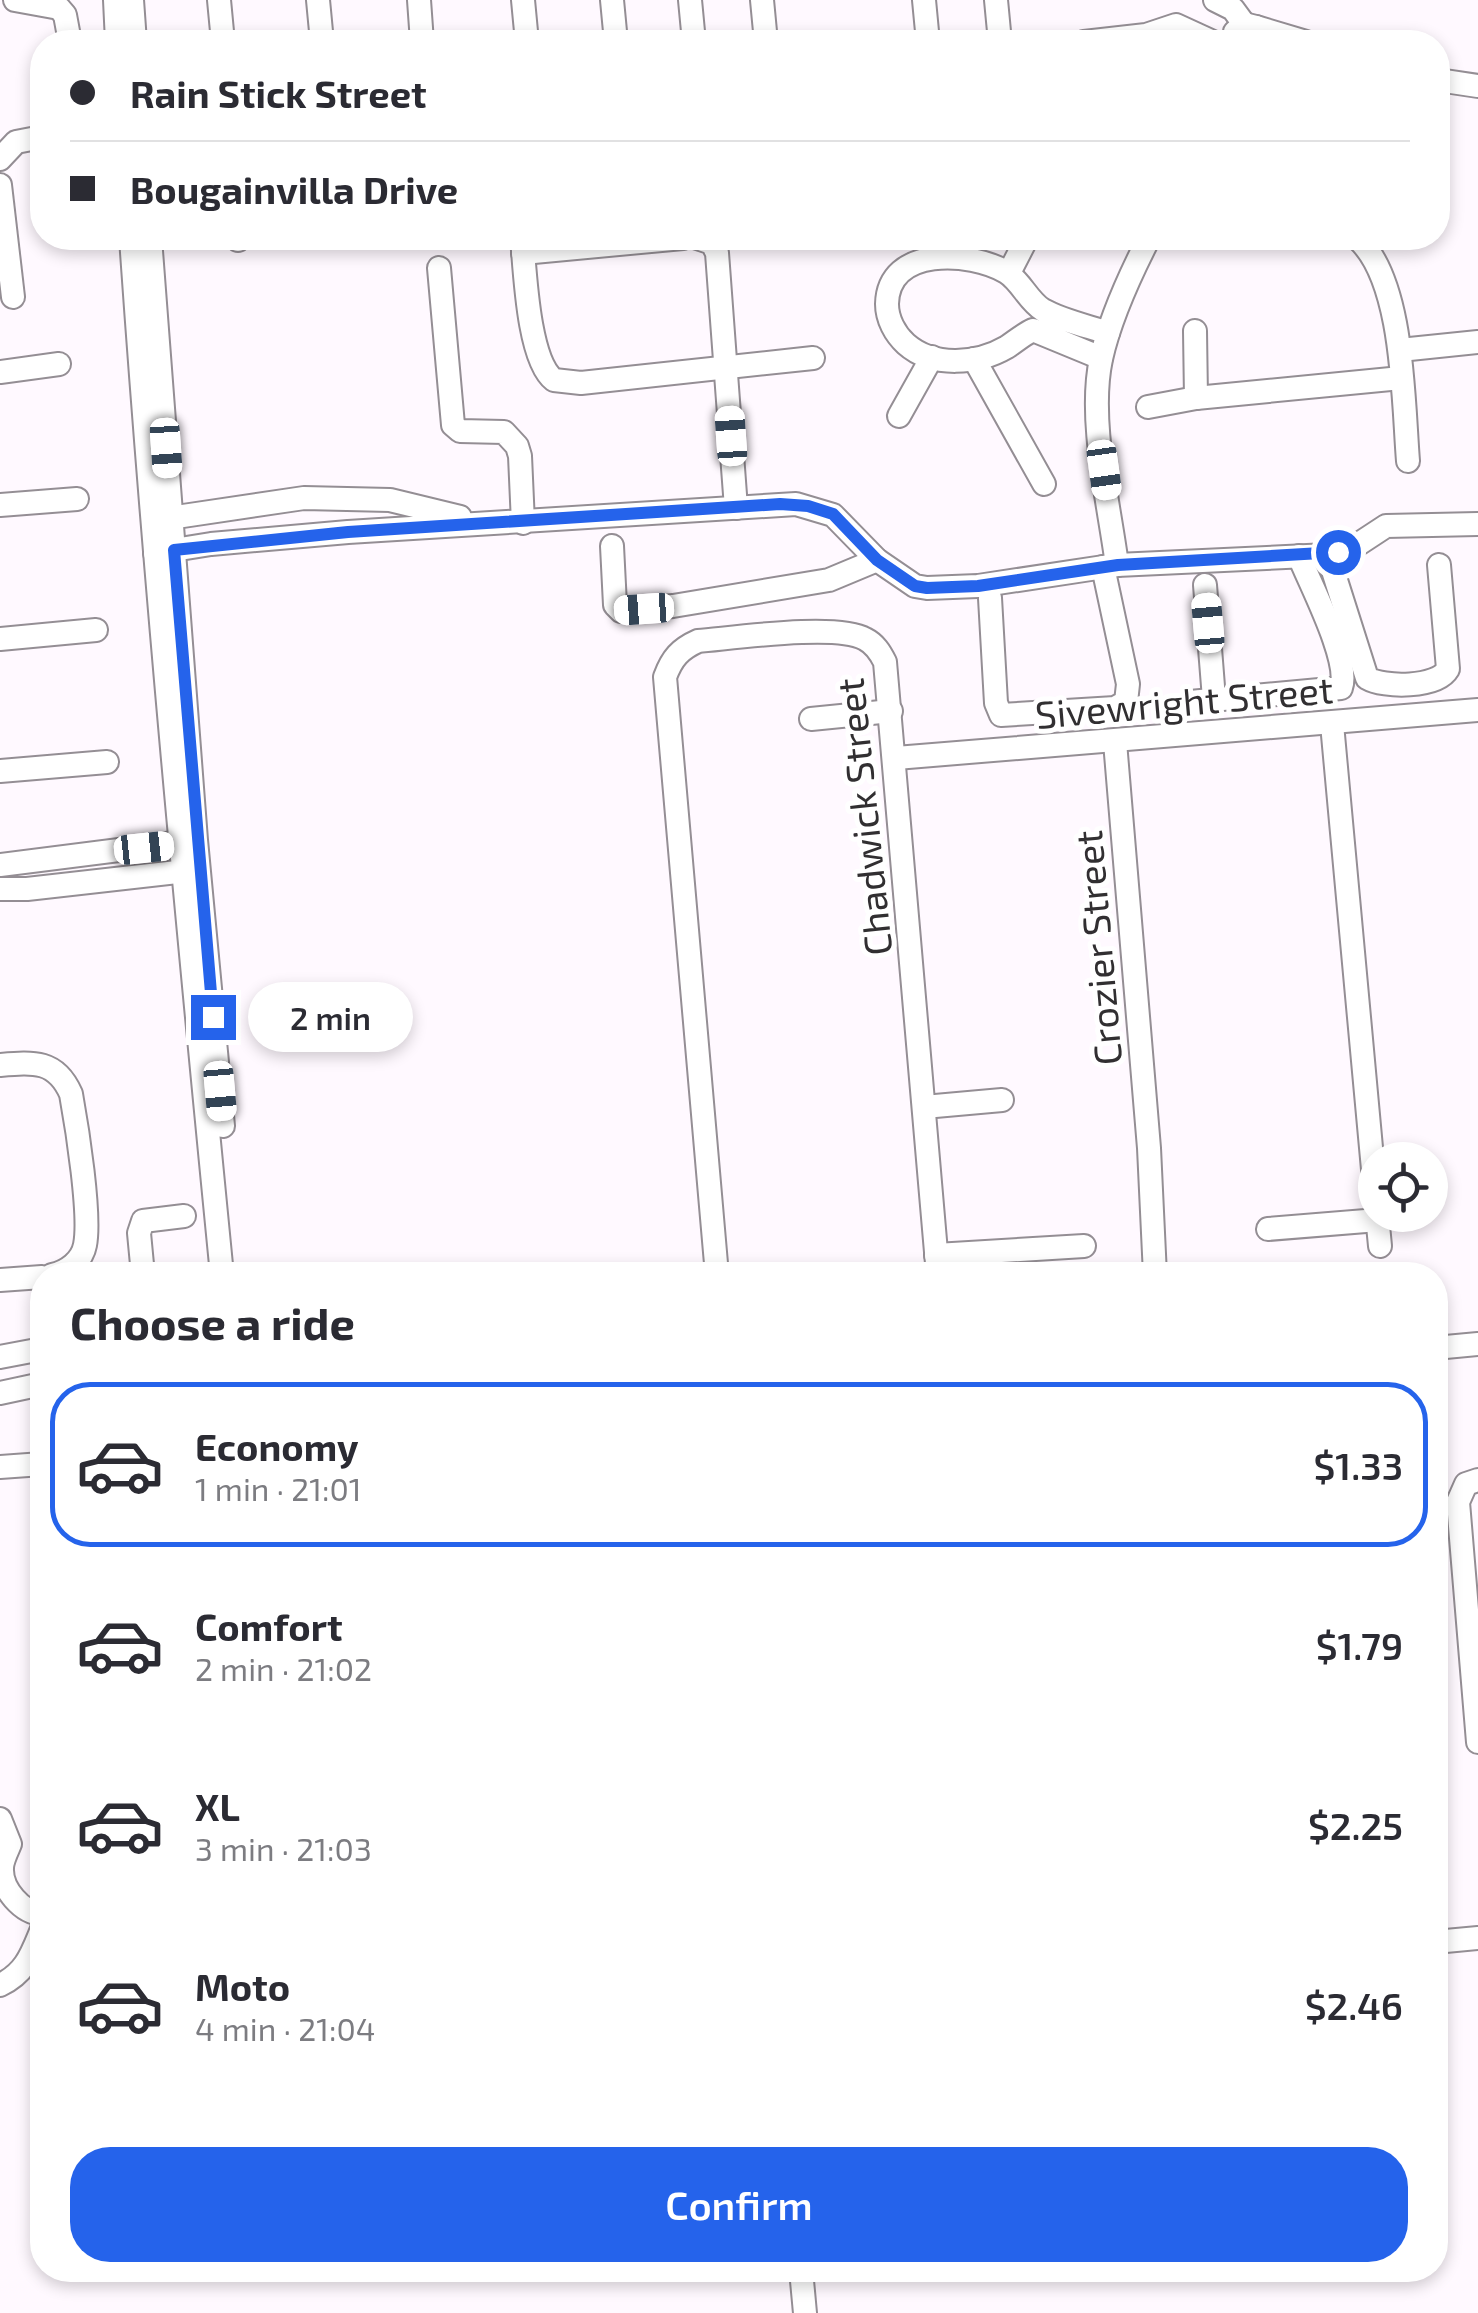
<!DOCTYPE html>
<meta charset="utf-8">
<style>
:root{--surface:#fff;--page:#f2f2f3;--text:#2b2b33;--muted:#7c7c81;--line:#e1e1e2;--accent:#2563eb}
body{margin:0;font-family:"Exo 2",sans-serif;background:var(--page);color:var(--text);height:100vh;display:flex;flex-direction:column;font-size:38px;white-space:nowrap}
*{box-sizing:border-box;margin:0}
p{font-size:32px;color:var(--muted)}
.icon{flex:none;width:55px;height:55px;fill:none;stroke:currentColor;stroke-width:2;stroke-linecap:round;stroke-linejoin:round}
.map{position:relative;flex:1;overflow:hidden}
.drawer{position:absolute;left:30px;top:1262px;width:1418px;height:1020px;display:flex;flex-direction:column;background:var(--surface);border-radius:40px;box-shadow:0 5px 15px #0003}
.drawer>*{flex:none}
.hud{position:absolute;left:30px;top:30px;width:1420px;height:220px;border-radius:40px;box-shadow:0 5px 15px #0003;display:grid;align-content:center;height:220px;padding:0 40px;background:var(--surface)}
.buttons{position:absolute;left:1358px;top:1142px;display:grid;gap:20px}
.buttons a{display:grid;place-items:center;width:90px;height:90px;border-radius:50%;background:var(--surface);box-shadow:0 5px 15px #0003;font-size:50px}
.end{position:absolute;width:45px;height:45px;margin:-22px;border:12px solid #2563eb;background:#fff;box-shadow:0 0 0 5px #fff}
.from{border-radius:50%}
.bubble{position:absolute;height:70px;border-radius:35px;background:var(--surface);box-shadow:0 5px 15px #0003;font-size:32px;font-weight:600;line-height:70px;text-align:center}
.car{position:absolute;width:30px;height:60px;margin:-30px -15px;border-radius:12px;box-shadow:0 0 8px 2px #0007;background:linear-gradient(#fff 24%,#345 0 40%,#fff 0 76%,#345 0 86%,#fff 0)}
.hud b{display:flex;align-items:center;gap:35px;height:95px;font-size:38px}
.hud b+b{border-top:2px solid var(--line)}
.hud i{width:25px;height:25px;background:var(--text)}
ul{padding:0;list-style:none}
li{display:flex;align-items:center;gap:30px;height:165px;margin:0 20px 15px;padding:0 20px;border:5px solid transparent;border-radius:40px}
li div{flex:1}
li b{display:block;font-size:38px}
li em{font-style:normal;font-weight:600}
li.active{border-color:var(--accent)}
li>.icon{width:90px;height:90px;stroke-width:1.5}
h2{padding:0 40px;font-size:45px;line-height:120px}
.cta{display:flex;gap:20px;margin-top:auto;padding:20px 40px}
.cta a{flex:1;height:115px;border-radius:40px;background:var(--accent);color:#fff;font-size:40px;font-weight:600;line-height:115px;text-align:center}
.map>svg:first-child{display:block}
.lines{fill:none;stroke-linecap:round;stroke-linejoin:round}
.minor-casing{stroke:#948e94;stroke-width:26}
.minor{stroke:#fff;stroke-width:22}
.route{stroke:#2563eb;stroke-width:12}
.labels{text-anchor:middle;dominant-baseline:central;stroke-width:10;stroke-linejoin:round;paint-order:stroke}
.street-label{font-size:38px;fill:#312f31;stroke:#fff}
</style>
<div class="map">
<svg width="1478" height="2313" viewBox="0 0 1478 2313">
<rect width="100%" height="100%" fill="#fff9ff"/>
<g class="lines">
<defs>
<g id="minor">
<polyline points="15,0 59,8 65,15 70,42"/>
<polyline points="115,0 117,42"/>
<polyline points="132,0 135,42"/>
<polyline points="219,0 223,42"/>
<polyline points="318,0 322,42"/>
<polyline points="419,0 422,42"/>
<polyline points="523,0 527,42"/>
<polyline points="612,0 616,42"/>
<polyline points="690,0 694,42"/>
<polyline points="762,0 766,42"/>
<polyline points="924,0 928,42"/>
<polyline points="996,0 1000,42"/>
<polyline points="1215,0 1233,9 1244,24"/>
<polyline points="1256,27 1306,42"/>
<polyline points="1084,42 1146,35 1176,25 1213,42"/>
<polyline points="1236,42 1235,32 1244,24 1256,27 1259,32 1257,42"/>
<polyline points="1438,80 1478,86"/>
<polyline points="0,159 16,142 42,137"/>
<polyline points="0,185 13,297"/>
<path d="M131,238C155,584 188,929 222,1275"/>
<polyline points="150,238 196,840 223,1126"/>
<polyline points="238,238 238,240"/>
<path d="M522,238C525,271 528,360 554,380L581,383L813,358"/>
<polyline points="697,238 712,243 717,253 736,508"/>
<path d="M1357,238C1404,280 1403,400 1408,461"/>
<polyline points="523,253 683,238"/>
<polyline points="439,268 453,425 460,431 504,432 517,446 520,456 523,523"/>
<polyline points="1009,273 1027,238"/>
<polyline points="1195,331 1196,398"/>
<polyline points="1400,350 1478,342"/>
<path d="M1101,358L1033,330C1024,334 1016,341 1007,347C978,364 933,368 906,344C895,334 887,319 887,304C888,246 970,251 1006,272C1021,281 1028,301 1043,310C1063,321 1087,326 1108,333"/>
<polyline points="974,359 1044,484"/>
<polyline points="0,372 59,364"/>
<polyline points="1148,407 1196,398 1401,378"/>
<polyline points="899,416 932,357"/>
<polyline points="0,505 77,499"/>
<polyline points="156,520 304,498 390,500 460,517"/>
<polyline points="612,546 615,605 621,611 673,606 829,580 877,560"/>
<polyline points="155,553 211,544 348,532 796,504 833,515 877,560 915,586 927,588 978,586 1117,565 1328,555 1354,547 1386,526 1478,524"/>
<path d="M1328,555L1367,678C1384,688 1437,688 1448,669L1439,565"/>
<path d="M1117,565C1109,503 1088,420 1101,359C1110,318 1130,275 1149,238"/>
<polyline points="1205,585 1214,699"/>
<polyline points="990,598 996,703 1001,715 1115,708 1126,702 1128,684 1103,567"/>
<polyline points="0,639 96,630"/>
<path d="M1190,702L1341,688C1351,661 1310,584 1299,556"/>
<polyline points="811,719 891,711"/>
<polyline points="1332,724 1375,1191"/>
<polyline points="1115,742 1149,1148 1155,1275"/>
<polyline points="896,758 1478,710"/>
<polyline points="0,771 107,762"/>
<polyline points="0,865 190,841"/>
<polyline points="0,889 27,889 195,870"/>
<path d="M0,1065C34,1062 56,1060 71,1094C77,1127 91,1215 85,1245C82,1261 67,1272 52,1275"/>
<polyline points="924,1107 1002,1100"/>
<polyline points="1377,1215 1380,1246"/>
<polyline points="1268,1229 1378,1220"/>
<polyline points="936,1255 1084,1246"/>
<polyline points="143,1275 139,1233 143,1221 184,1216"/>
<path d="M717,1275L665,677C672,658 680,649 698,641C734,638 837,623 865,639C875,644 880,652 885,662L938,1275"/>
<polyline points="0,1280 42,1277"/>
<polyline points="1435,1348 1478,1344"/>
<polyline points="0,1357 42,1349"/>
<polyline points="0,1393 42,1384"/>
<polyline points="0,1467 42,1464"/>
<polyline points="1478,1480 1466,1484 1458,1502 1478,1742"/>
<path d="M0,1819L10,1844C7,1851 2,1861 2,1868C1,1889 22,1913 42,1914"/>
<polyline points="1435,1942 1478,1938"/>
<path d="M0,1985C26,1973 32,1953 42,1929"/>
<polyline points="801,2270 805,2313"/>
</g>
</defs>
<use href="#minor" class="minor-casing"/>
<use href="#minor" class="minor"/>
</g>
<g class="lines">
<polyline class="route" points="213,1017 174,550 348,532 780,504 808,506 833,514 877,560 915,586 927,588 978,586 1118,565 1338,552"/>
</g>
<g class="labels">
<g class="street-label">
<text transform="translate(1184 701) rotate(-5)">Sivewright Street</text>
<text transform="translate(863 817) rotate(-96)">Chadwick Street</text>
<text transform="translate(1097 948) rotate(-95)">Crozier Street</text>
</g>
</g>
</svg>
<div class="buttons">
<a><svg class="icon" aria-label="locate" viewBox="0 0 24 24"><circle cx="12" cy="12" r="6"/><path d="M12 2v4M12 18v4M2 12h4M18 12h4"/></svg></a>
</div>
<i class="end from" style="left:1338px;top:552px"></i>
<i class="end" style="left:213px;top:1017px"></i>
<div class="bubble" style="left:248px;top:982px;width:165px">2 min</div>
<i class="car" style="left:731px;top:436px;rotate:356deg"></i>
<i class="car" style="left:166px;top:448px;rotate:176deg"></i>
<i class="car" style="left:1104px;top:470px;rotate:172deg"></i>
<i class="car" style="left:644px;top:609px;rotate:266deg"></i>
<i class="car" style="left:1208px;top:623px;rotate:355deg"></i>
<i class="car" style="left:144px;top:848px;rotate:84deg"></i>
<i class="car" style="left:220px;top:1091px;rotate:175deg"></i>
<div class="hud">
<b><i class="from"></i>Rain Stick Street</b>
<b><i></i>Bougainvilla Drive</b>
</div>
<section class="drawer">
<h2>Choose a ride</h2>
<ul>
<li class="active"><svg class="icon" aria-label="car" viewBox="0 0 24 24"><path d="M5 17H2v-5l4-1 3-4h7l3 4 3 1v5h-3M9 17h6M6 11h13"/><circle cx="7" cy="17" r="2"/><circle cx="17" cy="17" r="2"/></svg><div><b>Economy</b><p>1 min · 21:01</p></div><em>$1.33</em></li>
<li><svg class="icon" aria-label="car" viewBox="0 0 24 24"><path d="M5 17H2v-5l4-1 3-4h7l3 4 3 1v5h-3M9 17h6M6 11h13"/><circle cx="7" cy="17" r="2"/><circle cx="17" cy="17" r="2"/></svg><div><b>Comfort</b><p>2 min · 21:02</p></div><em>$1.79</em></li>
<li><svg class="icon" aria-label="car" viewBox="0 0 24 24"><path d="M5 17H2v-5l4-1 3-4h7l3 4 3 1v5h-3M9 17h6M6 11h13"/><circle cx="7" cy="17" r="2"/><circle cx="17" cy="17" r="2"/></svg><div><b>XL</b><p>3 min · 21:03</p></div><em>$2.25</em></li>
<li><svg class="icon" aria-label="car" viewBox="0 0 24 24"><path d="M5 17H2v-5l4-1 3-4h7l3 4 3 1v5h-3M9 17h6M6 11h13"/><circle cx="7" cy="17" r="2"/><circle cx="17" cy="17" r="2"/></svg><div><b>Moto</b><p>4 min · 21:04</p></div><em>$2.46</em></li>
</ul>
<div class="cta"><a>Confirm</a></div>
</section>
</div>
